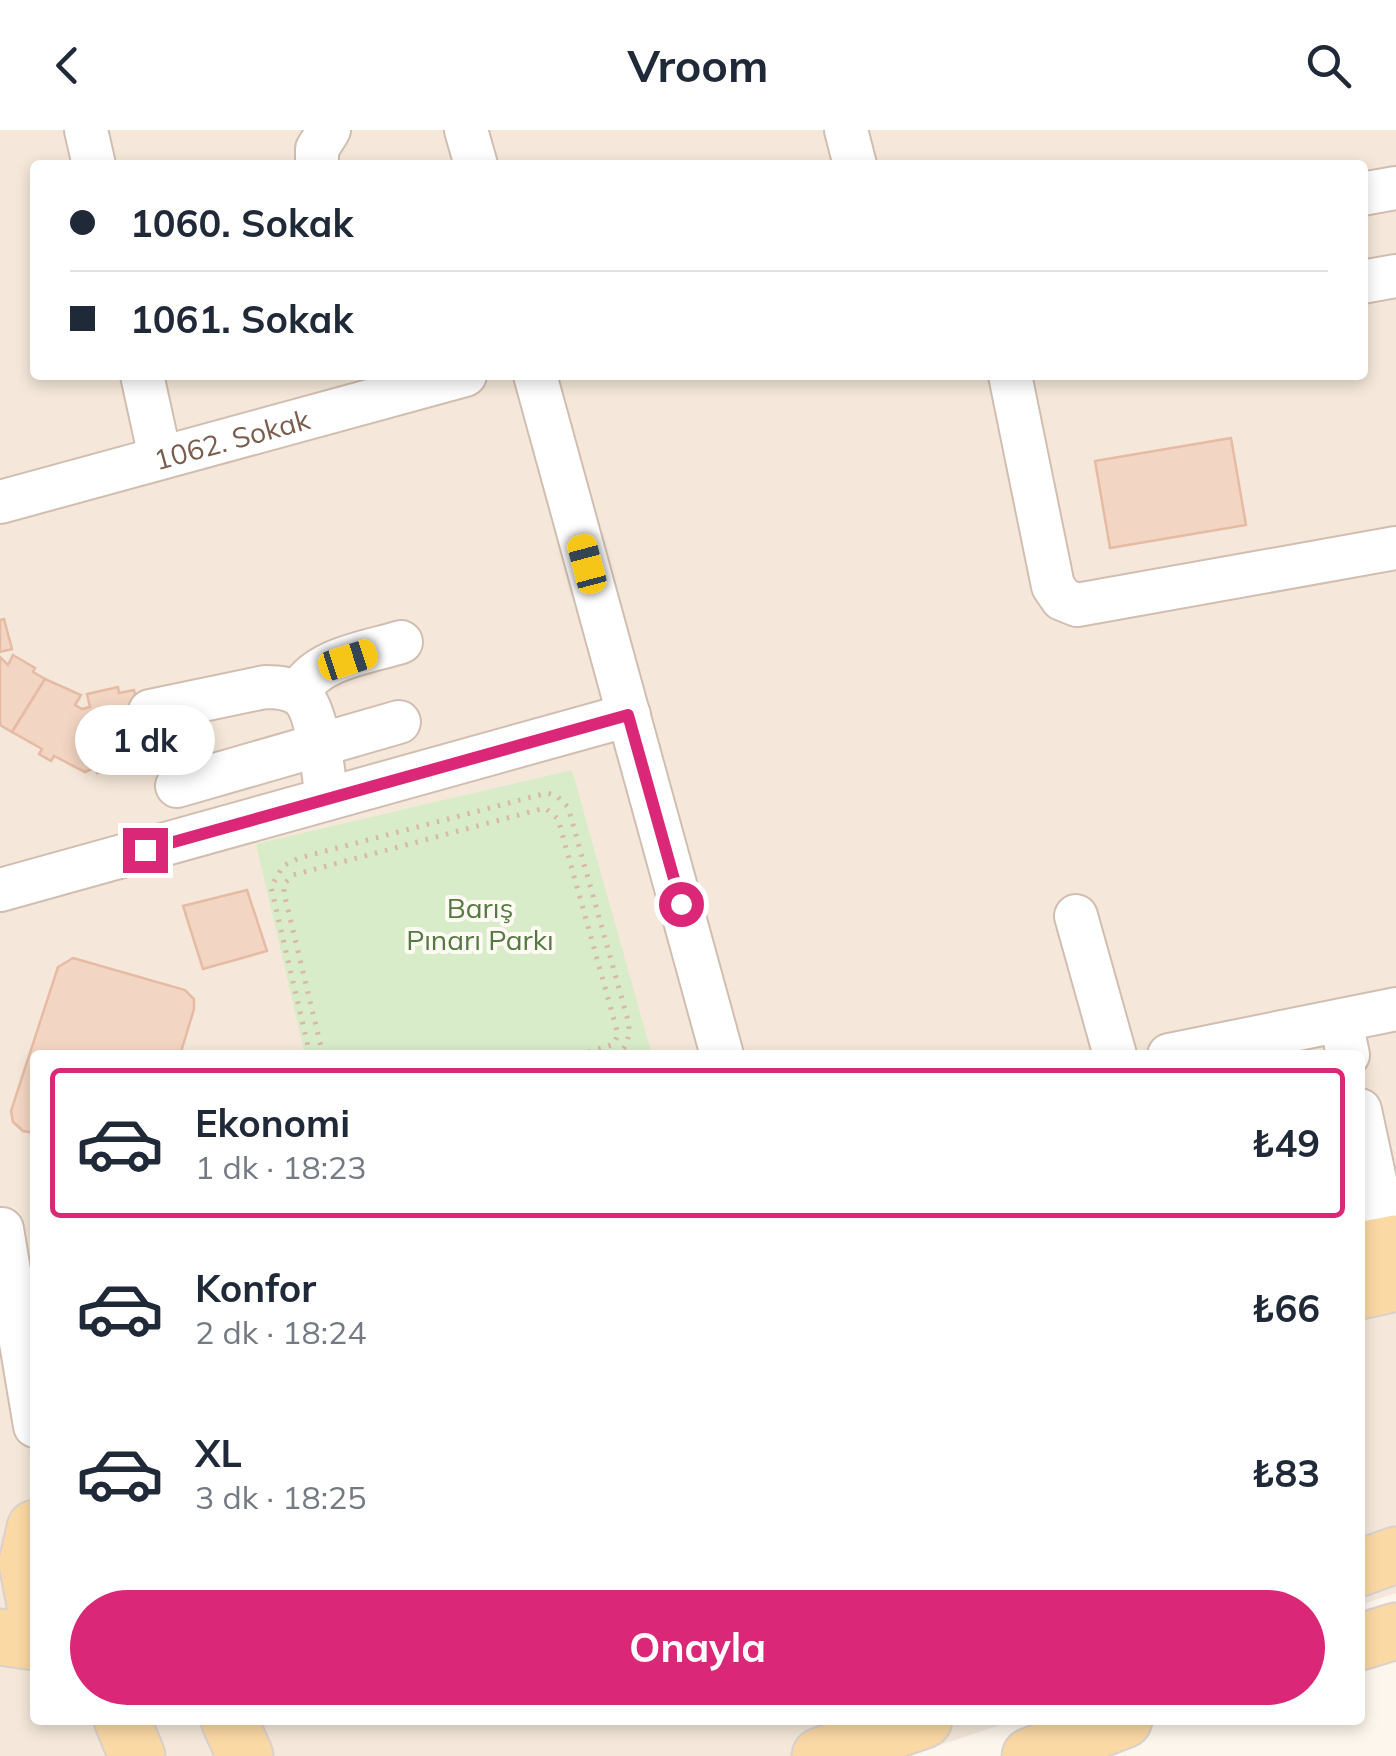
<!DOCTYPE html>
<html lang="tr">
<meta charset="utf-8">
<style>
:root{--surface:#fff;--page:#f6f6f7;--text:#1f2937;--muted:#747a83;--line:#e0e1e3;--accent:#db2777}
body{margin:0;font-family:Mulish,sans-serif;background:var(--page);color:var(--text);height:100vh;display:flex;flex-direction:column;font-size:38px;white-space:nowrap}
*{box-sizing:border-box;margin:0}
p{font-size:32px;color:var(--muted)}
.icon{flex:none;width:55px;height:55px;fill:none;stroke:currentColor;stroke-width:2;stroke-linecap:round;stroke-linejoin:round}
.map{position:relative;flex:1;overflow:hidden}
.sheet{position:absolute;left:30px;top:920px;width:1335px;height:675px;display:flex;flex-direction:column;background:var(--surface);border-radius:10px;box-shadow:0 5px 15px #0003}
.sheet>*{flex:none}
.banner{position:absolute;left:30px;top:30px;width:1338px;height:220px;border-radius:10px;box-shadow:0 5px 15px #0003;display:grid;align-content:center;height:220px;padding:0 40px;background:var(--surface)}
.end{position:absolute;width:45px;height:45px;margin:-22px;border:12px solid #db2777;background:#fff;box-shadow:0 0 0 5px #fff}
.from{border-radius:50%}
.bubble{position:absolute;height:70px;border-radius:35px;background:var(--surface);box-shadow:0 5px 15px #0003;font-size:32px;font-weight:700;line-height:70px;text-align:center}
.car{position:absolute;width:30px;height:60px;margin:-30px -15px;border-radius:12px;box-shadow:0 0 8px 2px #0007;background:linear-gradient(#f5c518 24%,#345 0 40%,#f5c518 0 76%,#345 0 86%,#f5c518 0)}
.banner b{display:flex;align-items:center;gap:35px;height:95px;font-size:38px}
.banner b+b{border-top:2px solid var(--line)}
.banner i{width:25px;height:25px;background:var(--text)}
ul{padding:18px 0 0;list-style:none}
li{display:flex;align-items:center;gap:30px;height:150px;margin:0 20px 15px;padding:0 20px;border:5px solid transparent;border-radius:10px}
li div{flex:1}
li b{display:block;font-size:38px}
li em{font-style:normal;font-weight:700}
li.active{border-color:var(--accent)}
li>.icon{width:90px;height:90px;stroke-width:1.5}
.button{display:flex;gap:20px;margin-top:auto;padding:20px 40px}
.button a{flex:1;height:115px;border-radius:60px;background:var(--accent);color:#fff;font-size:40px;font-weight:700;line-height:115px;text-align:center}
header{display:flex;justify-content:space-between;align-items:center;height:130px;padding:0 40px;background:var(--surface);font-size:45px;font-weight:700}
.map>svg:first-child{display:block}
.residential{fill:#f5e8da;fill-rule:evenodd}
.green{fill:#d8ecc9}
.building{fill:#f3d5c3;stroke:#e6bba3;stroke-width:2.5}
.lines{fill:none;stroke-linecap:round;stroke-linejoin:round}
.minor-casing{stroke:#d1beb0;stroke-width:46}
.major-casing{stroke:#dad1cd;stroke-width:59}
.path{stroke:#d9b8a5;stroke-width:5;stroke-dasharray:2.5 8;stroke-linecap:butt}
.minor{stroke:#fff;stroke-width:42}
.major{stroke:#fbd9a5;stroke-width:55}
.route{stroke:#db2777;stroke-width:12}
.labels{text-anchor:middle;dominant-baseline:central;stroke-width:8;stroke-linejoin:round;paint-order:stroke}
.street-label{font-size:28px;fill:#7a5c4d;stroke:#fffaf3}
.park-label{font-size:28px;fill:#537a41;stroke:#fffaf3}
</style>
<header><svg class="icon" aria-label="back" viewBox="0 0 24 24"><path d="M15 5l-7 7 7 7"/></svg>Vroom<svg class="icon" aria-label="search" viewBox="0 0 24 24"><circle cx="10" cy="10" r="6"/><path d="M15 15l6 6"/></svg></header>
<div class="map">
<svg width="1396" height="1626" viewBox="0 0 1396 1626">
<rect width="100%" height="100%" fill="#fdf6ec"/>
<path class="residential" d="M0,0H1396V1463L1360,1475V925H35V1590H1015L907,1626H0ZM35,35H1362V245H35Z"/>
<polygon class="green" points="572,640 652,925 305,925 256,714"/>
<g class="building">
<polygon points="1231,308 1246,395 1110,418 1095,331"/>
<polygon points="4,489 12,519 0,522 0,490"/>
<polygon points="13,525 35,538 33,542 45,549 12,602 0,595 0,527 8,535"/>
<polygon points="45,549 81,565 75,575 82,579 90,577 87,564 118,557 119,563 134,560 150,631 97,643 96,637 85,642 54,626 51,631 39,624 42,619 12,602"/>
<polygon points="247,760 267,821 203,839 183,776"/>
<polygon points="73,828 185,860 194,869 194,879 180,925 35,925 35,1003 23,1001 13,992 11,981 58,837"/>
</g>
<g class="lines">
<defs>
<g id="minor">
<polyline points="86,0 94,35"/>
<polyline points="466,0 476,35"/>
<polyline points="846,0 855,35"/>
<polyline points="317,35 317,19 329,0"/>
<polyline points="1362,64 1396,58"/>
<polyline points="1362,152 1396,146"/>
<polyline points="142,245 160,327"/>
<polyline points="535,245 722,925"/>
<polyline points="1010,245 1053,456 1062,469 1077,475 1396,418"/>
<path id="s1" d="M0,372L465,245"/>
<path d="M299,564C312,529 369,522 401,512"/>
<path d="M150,581L265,557C278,557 293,558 303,568C319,585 323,645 327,669"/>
<polyline points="177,656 399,592"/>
<polyline points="0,760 629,585"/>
<polyline points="1076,786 1115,925"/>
<polyline points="1341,891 1348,925"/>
<polyline points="1169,925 1396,879"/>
<polyline points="1360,980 1389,1115"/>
<polyline points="2,1099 35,1296"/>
</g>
<g id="major">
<polyline points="1360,1120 1396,1113"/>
<polyline points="1360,1161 1396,1153"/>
<polyline points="35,1398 27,1433 35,1474"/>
<polyline points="1360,1438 1396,1425"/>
<polyline points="0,1507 35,1512"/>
<polyline points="1360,1512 1396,1501"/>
<polyline points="122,1590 137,1626"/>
<polyline points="229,1590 245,1626"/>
<polyline points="820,1626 924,1590"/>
<polyline points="1030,1626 1124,1590"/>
</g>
</defs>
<use href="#minor" class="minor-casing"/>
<use href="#major" class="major-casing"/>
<g class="path">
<path d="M310,925L271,757L283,736L299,728L547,663L557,666L568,677L629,894C629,907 628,918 616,925"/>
<polyline points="323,925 284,763 284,754 293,745 545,678 558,689 618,904 614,914 579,925"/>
</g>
<use href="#minor" class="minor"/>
<use href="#major" class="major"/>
</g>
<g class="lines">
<polyline class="route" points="145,720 628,585 681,774"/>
</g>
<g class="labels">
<g class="street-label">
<text stroke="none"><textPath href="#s1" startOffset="240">1062. Sokak</textPath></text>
</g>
<g class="park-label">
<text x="480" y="777">Barış<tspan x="480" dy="32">Pınarı Parkı</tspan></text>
</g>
</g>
</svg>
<i class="end from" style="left:681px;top:774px"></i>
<i class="end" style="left:145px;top:720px"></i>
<div class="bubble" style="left:75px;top:575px;width:140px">1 dk</div>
<i class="car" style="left:587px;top:434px;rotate:345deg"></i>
<i class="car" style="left:348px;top:530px;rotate:72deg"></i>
<div class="banner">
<b><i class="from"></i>1060. Sokak</b>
<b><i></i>1061. Sokak</b>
</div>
<section class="sheet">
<ul>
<li class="active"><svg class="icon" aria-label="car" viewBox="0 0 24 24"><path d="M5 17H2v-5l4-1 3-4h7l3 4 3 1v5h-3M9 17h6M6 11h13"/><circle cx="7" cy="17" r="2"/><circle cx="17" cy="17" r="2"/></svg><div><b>Ekonomi</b><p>1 dk · 18:23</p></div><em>₺49</em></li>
<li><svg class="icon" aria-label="car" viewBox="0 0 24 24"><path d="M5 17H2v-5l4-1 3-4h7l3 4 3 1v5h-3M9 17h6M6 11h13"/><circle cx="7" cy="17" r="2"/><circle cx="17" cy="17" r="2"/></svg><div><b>Konfor</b><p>2 dk · 18:24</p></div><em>₺66</em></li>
<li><svg class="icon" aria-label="car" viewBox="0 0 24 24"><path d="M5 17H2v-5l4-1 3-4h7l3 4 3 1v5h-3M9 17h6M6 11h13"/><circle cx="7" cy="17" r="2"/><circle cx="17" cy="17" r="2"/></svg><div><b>XL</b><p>3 dk · 18:25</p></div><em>₺83</em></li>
</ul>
<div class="button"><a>Onayla</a></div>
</section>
</div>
